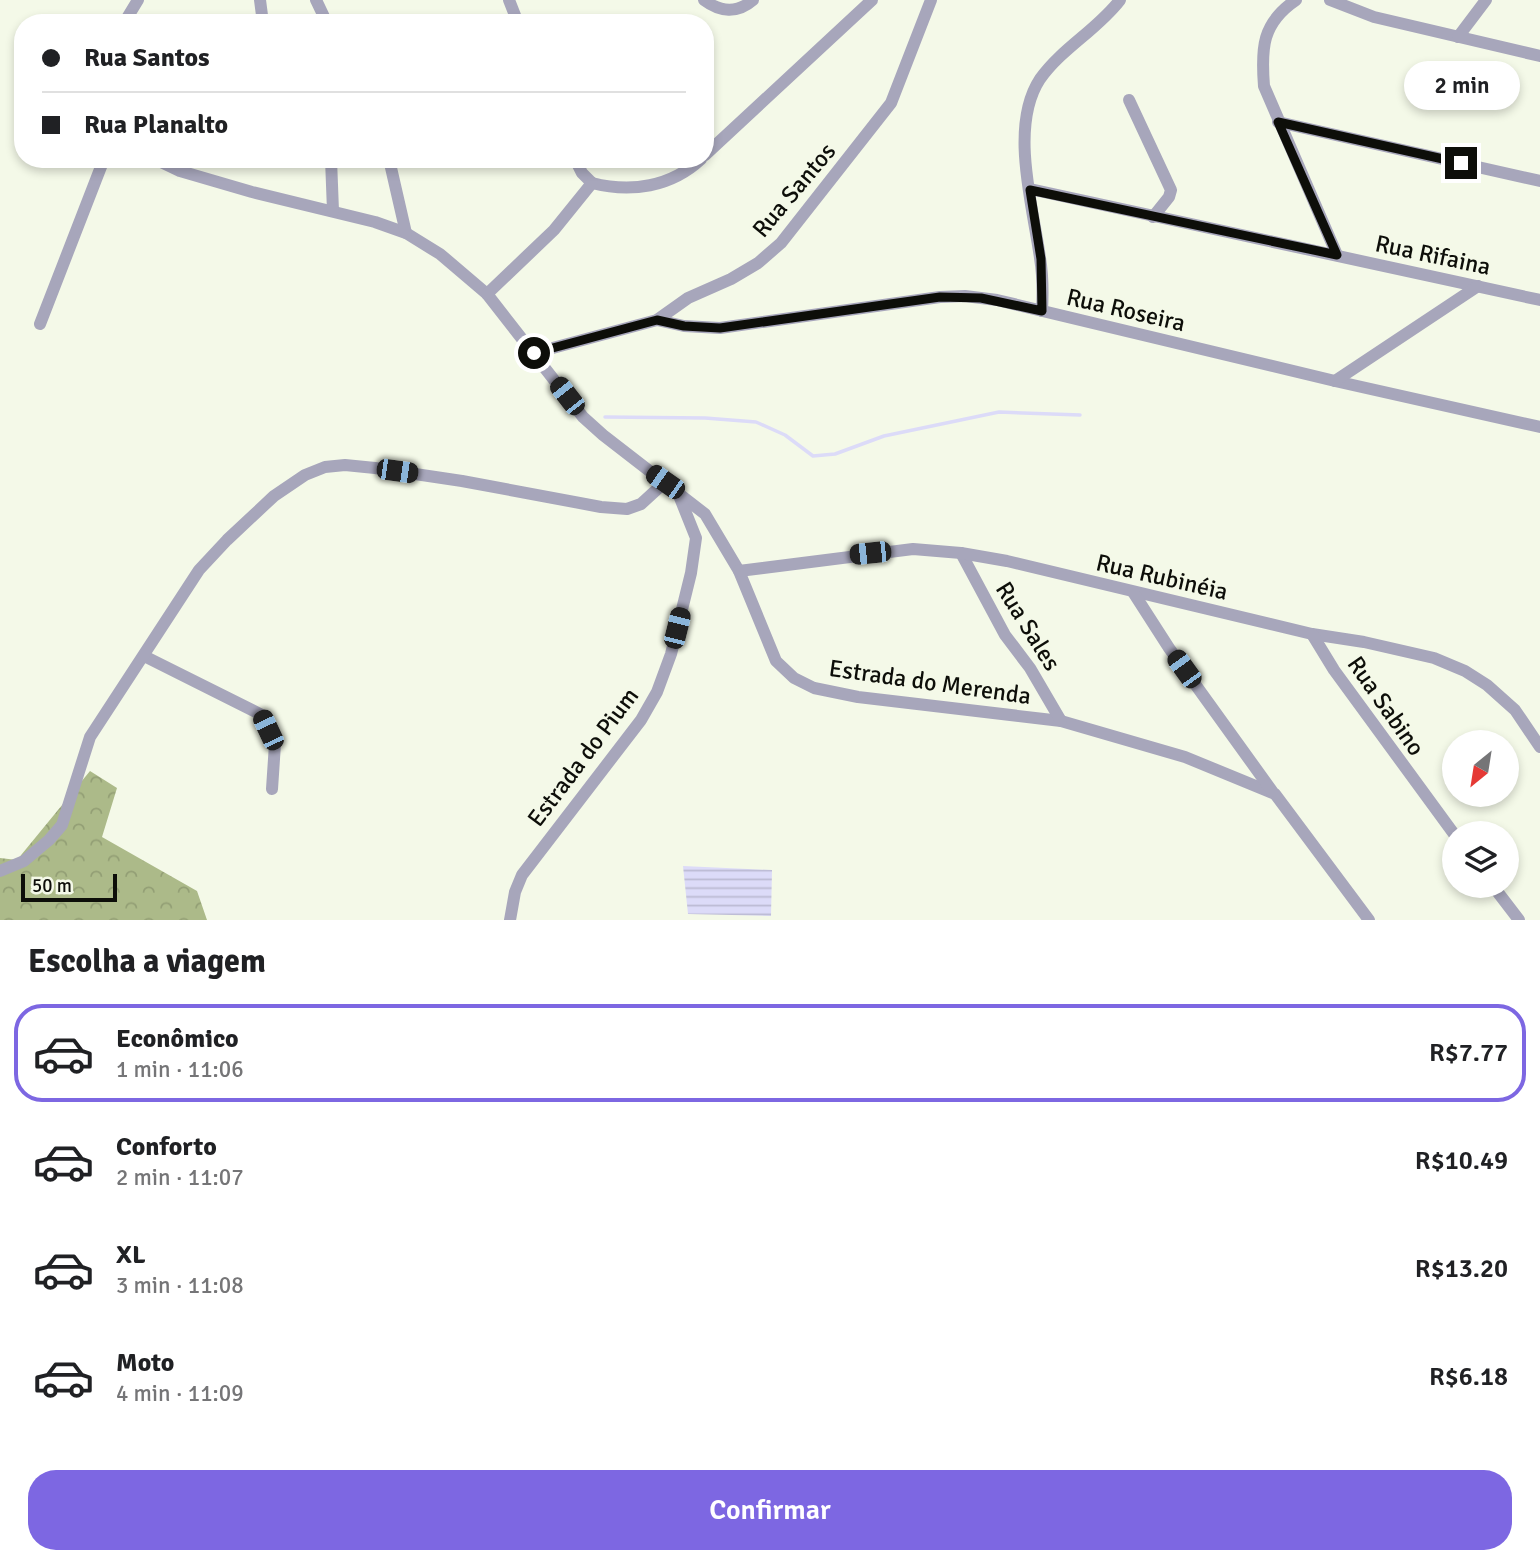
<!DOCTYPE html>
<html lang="pt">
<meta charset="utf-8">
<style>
:root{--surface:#fff;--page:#f2f2f2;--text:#202124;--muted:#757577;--line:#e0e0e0;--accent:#7d67e2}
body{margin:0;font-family:Signika,sans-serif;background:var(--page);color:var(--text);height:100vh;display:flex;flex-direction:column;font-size:26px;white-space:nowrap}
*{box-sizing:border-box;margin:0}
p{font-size:23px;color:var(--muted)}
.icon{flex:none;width:38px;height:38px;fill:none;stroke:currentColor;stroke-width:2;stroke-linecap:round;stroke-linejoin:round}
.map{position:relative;height:920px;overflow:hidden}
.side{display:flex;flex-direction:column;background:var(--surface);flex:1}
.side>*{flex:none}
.top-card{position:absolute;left:14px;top:14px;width:700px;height:154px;border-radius:28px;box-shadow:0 4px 10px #0003;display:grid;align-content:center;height:154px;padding:0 28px;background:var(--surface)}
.needle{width:46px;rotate:210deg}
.fabs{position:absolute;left:1442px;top:730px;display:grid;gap:14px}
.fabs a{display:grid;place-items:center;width:77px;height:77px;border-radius:50%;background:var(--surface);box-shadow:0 4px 10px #0003;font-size:35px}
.scale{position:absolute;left:21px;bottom:18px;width:96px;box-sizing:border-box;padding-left:7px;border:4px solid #0d0e09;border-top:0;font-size:19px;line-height:24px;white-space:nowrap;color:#0d0e09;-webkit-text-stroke:5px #f4f9e8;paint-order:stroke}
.end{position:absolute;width:32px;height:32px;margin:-16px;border:9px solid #0d0e09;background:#fff;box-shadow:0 0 0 4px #fff}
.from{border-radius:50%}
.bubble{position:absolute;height:49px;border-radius:24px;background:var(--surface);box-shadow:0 4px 10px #0003;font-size:23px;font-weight:600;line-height:49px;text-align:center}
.car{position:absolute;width:21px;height:42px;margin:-21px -10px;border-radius:9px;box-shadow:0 0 5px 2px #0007;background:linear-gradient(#222 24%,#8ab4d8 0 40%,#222 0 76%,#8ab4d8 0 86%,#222 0)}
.top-card b{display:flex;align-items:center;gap:24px;height:66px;font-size:26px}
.top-card b+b{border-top:2px solid var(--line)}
.top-card i{width:18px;height:18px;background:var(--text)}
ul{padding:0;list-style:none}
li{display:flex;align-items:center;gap:21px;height:98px;margin:0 14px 10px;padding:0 14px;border:4px solid transparent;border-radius:28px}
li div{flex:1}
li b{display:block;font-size:26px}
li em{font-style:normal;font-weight:600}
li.selected{border-color:var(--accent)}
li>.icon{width:63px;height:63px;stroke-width:1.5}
h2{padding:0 28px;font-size:32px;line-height:84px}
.button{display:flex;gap:14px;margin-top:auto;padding:14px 28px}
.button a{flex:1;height:80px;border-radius:28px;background:var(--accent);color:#fff;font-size:28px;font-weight:600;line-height:80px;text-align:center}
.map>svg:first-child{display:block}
.forest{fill:url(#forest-crowns)}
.water{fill:url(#water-rules)}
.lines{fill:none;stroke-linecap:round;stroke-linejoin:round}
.stream{stroke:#dcdbf8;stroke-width:3.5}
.minor{stroke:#a7a6bb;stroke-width:12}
.route{stroke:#0d0e09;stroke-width:9}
.labels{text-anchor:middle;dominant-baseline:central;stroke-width:6;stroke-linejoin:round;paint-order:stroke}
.street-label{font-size:24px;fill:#0d0e09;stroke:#f4f9e8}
</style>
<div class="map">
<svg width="1540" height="920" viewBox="0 0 1540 920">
<defs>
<pattern id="forest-crowns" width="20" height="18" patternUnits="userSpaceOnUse" patternTransform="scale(1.75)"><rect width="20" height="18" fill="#acba89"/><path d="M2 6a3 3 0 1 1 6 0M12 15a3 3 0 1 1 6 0" fill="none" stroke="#939f75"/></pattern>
<pattern id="water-rules" width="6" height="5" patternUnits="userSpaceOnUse" patternTransform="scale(1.75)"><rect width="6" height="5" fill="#dcdbf8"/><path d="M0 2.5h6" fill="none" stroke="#bcbbd3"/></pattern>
</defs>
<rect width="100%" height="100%" fill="#f4f9e8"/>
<polygon class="forest" points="90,771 117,788 102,837 197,891 207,920 0,920 0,858 17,860"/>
<polygon class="water" points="683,866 772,870 771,916 688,914"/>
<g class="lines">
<polyline class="stream" points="605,417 705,418 756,422 785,435 813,456 835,454 884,436 999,412 1080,415"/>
<g class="minor">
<polyline points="260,0 263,23"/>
<polyline points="316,0 327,23"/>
<polyline points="509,0 518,23"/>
<path d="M704,0C720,12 737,14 753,0"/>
<path d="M1296,0C1262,23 1261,48 1264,86L1337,255"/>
<polyline points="1330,0 1374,17 1540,56"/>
<polyline points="124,23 138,0"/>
<polyline points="1458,37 1486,0"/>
<polyline points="1129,100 1171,190 1169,197 1153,217"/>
<polyline points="1278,122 1540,181"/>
<polyline points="705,155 872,0"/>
<polyline points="155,159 180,171 252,192 375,222 406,233 440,254 487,294 583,417 603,435 705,514 739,571 776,661 794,678 814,688 858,697 1061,721 1185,757 1275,794 1369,920"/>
<polyline points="331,159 333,211"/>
<polyline points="389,159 406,233"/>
<polyline points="575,159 582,173 592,183"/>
<path d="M592,183C631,193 671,187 701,159"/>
<polyline points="1030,189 1540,300"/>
<polyline points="487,294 554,230 592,183"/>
<path d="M1042,311C1043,293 1043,276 1040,258C1033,206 1009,126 1040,79C1062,48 1097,30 1120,0"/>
<polyline points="657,320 684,326 720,328 940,297 965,296 997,300 1335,381 1540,427"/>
<polyline points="40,324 104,159"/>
<polyline points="534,353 657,320 688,298 731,279 758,263 781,243 891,103 931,0"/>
<polyline points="1335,381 1478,286"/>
<polyline points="961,553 1005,635 1030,668 1061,721"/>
<polyline points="739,571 913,549 961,553 1007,561 1312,634 1364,642 1434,658 1465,671 1487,685 1515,710 1540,747"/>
<polyline points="1133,592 1169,648 1272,791"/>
<polyline points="1312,634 1334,670 1454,834"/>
<polyline points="144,656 262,715 275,744 272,789"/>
<polyline points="0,871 24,861 49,840 62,825 90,737 199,570 227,540 274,496 305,475 325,467 345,465 375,468 462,481 601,507 627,509 641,504 665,482"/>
<polyline points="1493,886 1519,920"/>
<polyline points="510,920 515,892 522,875 641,720 657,692 671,654 691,573 696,538 678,493"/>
</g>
</g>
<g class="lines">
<polyline class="route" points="534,353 657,320 684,326 720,328 940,297 981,298 1042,311 1041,259 1030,190 1337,255 1278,122 1461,163"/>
</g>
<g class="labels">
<g class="street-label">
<text transform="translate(794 190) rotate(-50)">Rua Santos</text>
<text transform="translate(1433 255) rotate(12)">Rua Rifaina</text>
<text transform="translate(1126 310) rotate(13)">Rua Roseira</text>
<text transform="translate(1162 577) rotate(13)">Rua Rubinéia</text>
<text transform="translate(1028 626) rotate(58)">Rua Sales</text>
<text transform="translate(930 682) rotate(8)">Estrada do Merenda</text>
<text transform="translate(1386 706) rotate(55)">Rua Sabino</text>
<text transform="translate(583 757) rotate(-53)">Estrada do Pium</text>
</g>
</g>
</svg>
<div class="fabs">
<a><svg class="needle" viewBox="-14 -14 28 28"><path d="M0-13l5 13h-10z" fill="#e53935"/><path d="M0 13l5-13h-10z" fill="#757577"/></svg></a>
<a><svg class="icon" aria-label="layers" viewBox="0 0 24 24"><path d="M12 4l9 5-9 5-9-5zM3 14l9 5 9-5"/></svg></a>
</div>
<div class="scale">50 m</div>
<i class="end from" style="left:534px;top:353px"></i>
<i class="end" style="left:1461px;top:163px"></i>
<div class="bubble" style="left:1404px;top:61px;width:116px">2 min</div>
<i class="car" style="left:567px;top:396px;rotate:322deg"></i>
<i class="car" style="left:397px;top:471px;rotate:98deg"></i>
<i class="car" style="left:665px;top:482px;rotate:305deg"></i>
<i class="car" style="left:870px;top:553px;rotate:264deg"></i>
<i class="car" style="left:677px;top:628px;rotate:14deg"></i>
<i class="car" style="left:1184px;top:669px;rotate:324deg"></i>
<i class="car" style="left:268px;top:730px;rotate:335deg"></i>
<div class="top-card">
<b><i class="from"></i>Rua Santos</b>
<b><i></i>Rua Planalto</b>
</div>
</div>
<section class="side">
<h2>Escolha a viagem</h2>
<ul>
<li class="selected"><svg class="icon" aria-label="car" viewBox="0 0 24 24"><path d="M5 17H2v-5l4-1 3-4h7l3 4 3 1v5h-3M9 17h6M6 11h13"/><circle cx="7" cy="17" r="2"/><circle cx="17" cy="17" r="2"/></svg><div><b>Econômico</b><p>1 min · 11:06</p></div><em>R$7.77</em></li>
<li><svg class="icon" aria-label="car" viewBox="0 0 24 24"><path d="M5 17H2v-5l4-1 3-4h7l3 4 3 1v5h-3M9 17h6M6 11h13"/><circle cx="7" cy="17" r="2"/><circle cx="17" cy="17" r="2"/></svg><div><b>Conforto</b><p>2 min · 11:07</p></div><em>R$10.49</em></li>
<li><svg class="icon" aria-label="car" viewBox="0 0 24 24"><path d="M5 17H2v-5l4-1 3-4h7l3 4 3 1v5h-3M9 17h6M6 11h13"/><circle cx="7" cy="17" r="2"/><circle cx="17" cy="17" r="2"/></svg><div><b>XL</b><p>3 min · 11:08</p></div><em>R$13.20</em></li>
<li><svg class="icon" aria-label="car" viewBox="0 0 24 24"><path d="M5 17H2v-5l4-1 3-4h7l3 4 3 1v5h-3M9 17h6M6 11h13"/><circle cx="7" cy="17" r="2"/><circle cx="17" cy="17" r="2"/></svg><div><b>Moto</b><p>4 min · 11:09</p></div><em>R$6.18</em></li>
</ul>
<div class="button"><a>Confirmar</a></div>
</section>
